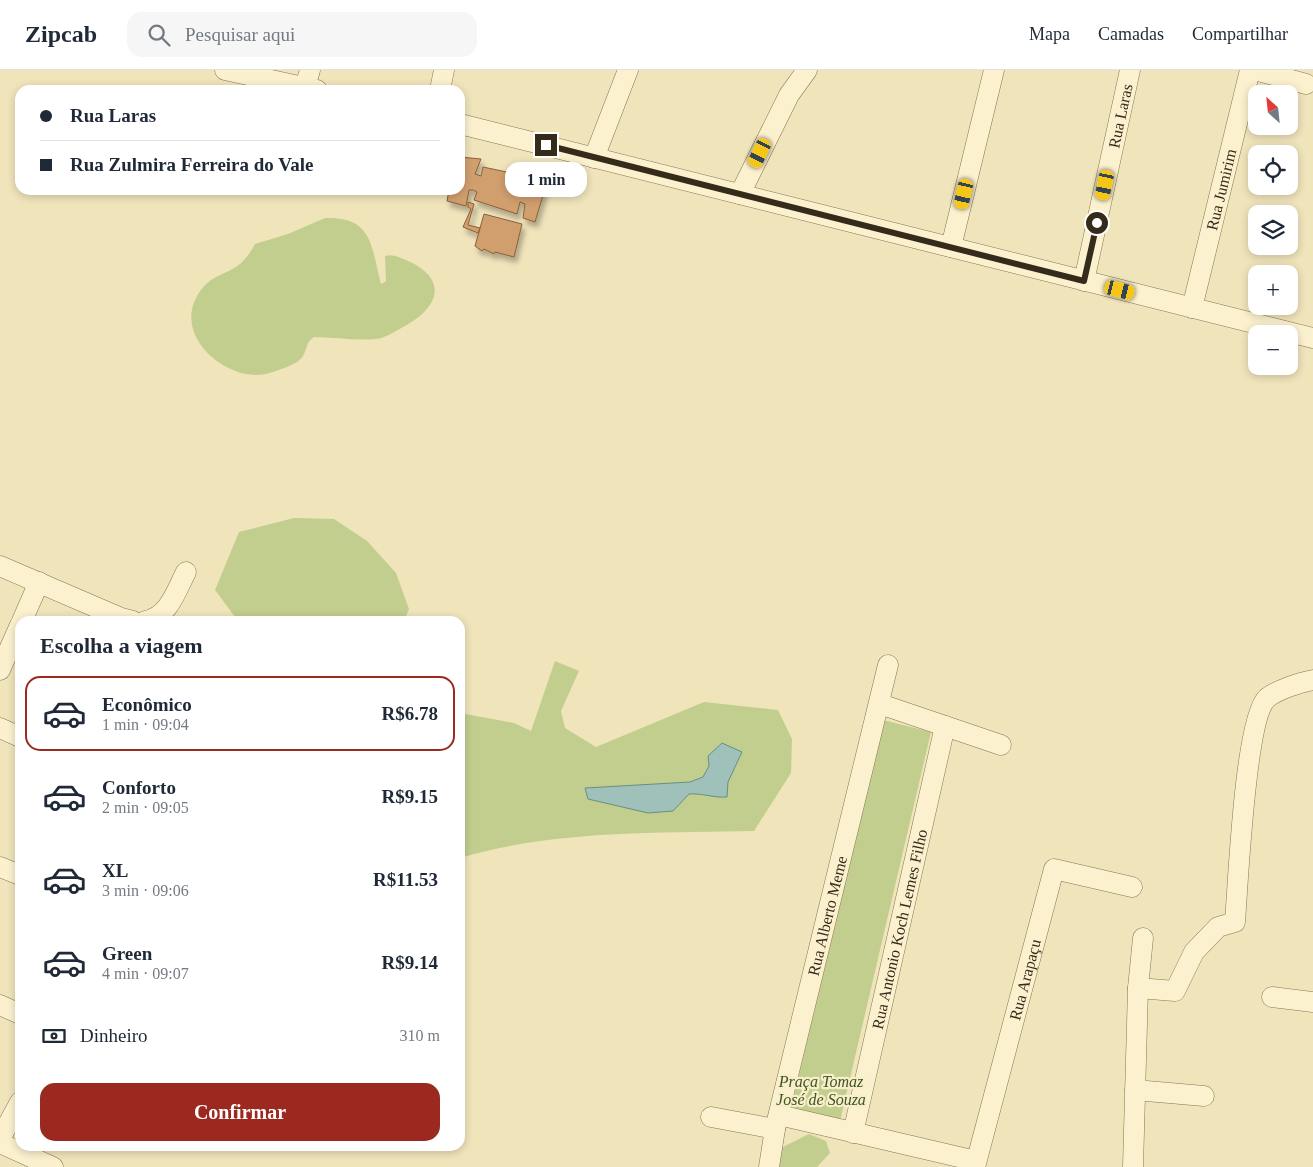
<!DOCTYPE html>
<html lang="pt">
<meta charset="utf-8">
<style>
:root{--surface:#fff;--page:#f6f6f7;--text:#1f2937;--muted:#747a83;--line:#e0e1e3;--accent:#9b2920}
body{margin:0;font-family:"Times New Roman",serif;background:var(--page);color:var(--text);height:100vh;display:flex;flex-direction:column;font-size:19px;white-space:nowrap}
*{box-sizing:border-box;margin:0}
p{font-size:16px;color:var(--muted)}
.icon{flex:none;width:28px;height:28px;fill:none;stroke:currentColor;stroke-width:2;stroke-linecap:round;stroke-linejoin:round}
.map{position:relative;flex:1;overflow:hidden}
.side{position:absolute;left:15px;top:546px;width:450px;height:535px;display:flex;flex-direction:column;background:var(--surface);border-radius:15px;box-shadow:0 2px 8px #0003}
.side>*{flex:none}
.top-card{position:absolute;left:15px;top:15px;width:450px;height:110px;border-radius:15px;box-shadow:0 2px 8px #0003;display:grid;align-content:center;height:110px;padding:0 25px;background:var(--surface)}
.needle{width:32px;rotate:333deg}
.controls{position:absolute;left:1248px;top:15px;display:grid;gap:10px}
.controls a{display:grid;place-items:center;width:50px;height:50px;border-radius:10px;background:var(--surface);box-shadow:0 2px 8px #0003;font-size:25px}
.end{position:absolute;width:22px;height:22px;margin:-11px;border:6px solid #362a1a;background:#fff;box-shadow:0 0 0 2px #fff}
.from{border-radius:50%}
.bubble{position:absolute;height:35px;border-radius:15px;background:var(--surface);box-shadow:0 2px 8px #0003;font-size:16px;font-weight:700;line-height:35px;text-align:center}
.car{position:absolute;width:15px;height:30px;margin:-15px -8px;border-radius:6px;box-shadow:0 0 4px 1px #0007;background:linear-gradient(#f5c518 24%,#345 0 40%,#f5c518 0 76%,#345 0 86%,#f5c518 0)}
.top-card b{display:flex;align-items:center;gap:18px;height:48px;font-size:19px}
.top-card b+b{border-top:1px solid var(--line)}
.top-card i{width:12px;height:12px;background:var(--text)}
ul{padding:0;list-style:none}
li{display:flex;align-items:center;gap:15px;height:75px;margin:0 10px 8px;padding:0 15px;border:2px solid transparent;border-radius:15px}
li div{flex:1}
li b{display:block;font-size:19px}
li em{font-style:normal;font-weight:700}
li.active{border-color:var(--accent)}
li>.icon{width:45px;height:45px;stroke-width:1.5}
h2{padding:0 25px;font-size:22px;line-height:60px}
.pay{display:flex;align-items:center;gap:12px;height:55px;padding:0 25px;font-size:19px}
.pay p{margin-inline-start:auto}
.cta{display:flex;gap:10px;margin-top:auto;padding:10px 25px}
.cta a{flex:1;height:58px;border-radius:15px;background:var(--accent);color:#fff;font-size:20px;font-weight:700;line-height:58px;text-align:center}
header{display:flex;align-items:center;gap:30px;box-sizing:border-box;height:70px;padding:0 25px;background:var(--surface);border-bottom:1px solid var(--line)}
header strong{font-size:24px}
nav{display:flex;gap:28px;margin-inline-start:auto;font-size:18px}
.search{width:350px;height:45px;background:var(--page);display:flex;align-items:center;gap:12px;box-sizing:border-box;padding:0 18px;border-radius:15px;color:var(--muted);font-size:19px}
.map>svg:first-child{display:block}
.green{fill:#c2ce8e}
.water{fill:#9fc1b9;stroke:#678e87}
.building{fill:#d19f6e;stroke:#895e38;filter:url(#shadow)}
.lines{fill:none;stroke-linecap:round;stroke-linejoin:round}
.minor-casing{stroke:#887454;stroke-width:21}
.minor{stroke:#fbf1ce;stroke-width:20}
.route{stroke:#362a1a;stroke-width:6}
.labels{text-anchor:middle;dominant-baseline:central;stroke-width:4.5;stroke-linejoin:round;paint-order:stroke}
.street-label{font-size:16px;fill:#362a1a;stroke:#f7eecb}
.park-label{font-size:16px;font-style:italic;fill:#42541f;stroke:#f7eecb}
</style>
<header>
<strong>Zipcab</strong>
<div class="search"><svg class="icon" aria-label="search" viewBox="0 0 24 24"><circle cx="10" cy="10" r="6"/><path d="M15 15l6 6"/></svg>Pesquisar aqui</div>
<nav><a>Mapa</a><a>Camadas</a><a>Compartilhar</a></nav>
</header>
<div class="map">
<svg width="1313" height="1097" viewBox="0 0 1313 1097">
<defs>
<filter id="shadow"><feDropShadow dx="3" dy="5.5" stdDeviation="2.5" flood-color="#0004"/></filter>
</defs>
<rect width="100%" height="100%" fill="#f0e4bb"/>
<g class="green">
<path d="M325,148C374,146 371,178 381,214L386,211L385,186C393,184 398,187 406,190C450,209 439,238 403,257C394,262 386,268 375,269C356,271 334,267 314,267C306,272 308,277 303,286C298,295 276,301 266,304C228,312 177,270 195,230C209,201 229,207 244,190C249,185 252,179 255,174L288,164Z"/>
<polygon points="294,448 334,449 367,471 396,503 409,539 404,551 238,551 215,520 239,462"/>
<path d="M555,591L579,601L561,641L565,658L596,677L704,632L778,640L792,669L791,703L754,761C658,763 553,760 460,788V643L514,653L531,661Z"/>
<polygon points="883,650 931,662 840,1051 791,1039"/>
<polygon points="809,1064 826,1071 830,1083 817,1097 777,1097 777,1080"/>
</g>
<path class="water" d="M722,673L742,682L728,712L727,727C714,728 702,723 689,724L673,741L648,743L588,729L585,718L690,712L703,707L709,696L708,686Z"/>
<g class="building">
<polygon points="460,87 481,89 475,104 481,106 483,97 530,107 524,120 530,122 533,109 547,112 535,152 523,148 525,134 520,132 517,144 474,130 477,122 473,120 469,120 466,136 447,131 449,120 460,120"/>
<polygon points="468,132 474,134 468,155 480,158 478,163 463,157 471,139 468,137"/>
<polygon points="484,144 522,154 514,187 495,182 494,184 484,179 482,181 475,176"/>
</g>
<g class="lines">
<defs>
<g id="minor">
<polyline points="225,0 317,20"/>
<polyline points="1255,0 1306,14"/>
<polyline points="305,17 310,0"/>
<polyline points="440,20 444,0"/>
<polyline points="460,54 1313,268"/>
<polyline points="594,88 628,0"/>
<polyline points="740,124 789,25 807,0"/>
<polyline points="951,177 994,0"/>
<path id="s1" d="M1084,211L1130,0"/>
<path id="s2" d="M1192,238L1250,0"/>
<polyline points="0,496 121,548 133,551"/>
<polyline points="22,551 39,512"/>
<path d="M145,551C169,547 176,521 186,502"/>
<polyline points="0,600 20,555"/>
<polyline points="880,634 1001,675"/>
<polyline points="0,658 20,667"/>
<polyline points="0,797 20,805"/>
<path d="M1138,918L1175,921L1194,882L1218,857L1235,852C1238,815 1245,648 1267,628C1277,620 1301,612 1313,610"/>
<polyline points="1272,927 1313,932"/>
<polyline points="0,935 20,944"/>
<polyline points="1135,1020 1204,1026"/>
<polyline points="779,1045 976,1091"/>
<polyline points="711,1047 775,1059"/>
<path id="s3" d="M853,1063L945,656"/>
<polyline points="0,1069 20,1032"/>
<polyline points="0,1073 53,1097"/>
<path id="s4" d="M769,1097L775,1059L888,595"/>
<path id="s5" d="M975,1097L1054,799L1132,817"/>
<polyline points="1133,1097 1138,918 1143,868"/>
</g>
</defs>
<use href="#minor" class="minor-casing"/>
<use href="#minor" class="minor"/>
</g>
<g class="lines">
<polyline class="route" points="546,75 1084,211 1097,153"/>
</g>
<g class="labels">
<g class="street-label">
<text stroke="none"><textPath href="#s1" startOffset="169">Rua Laras</textPath></text>
<text stroke="none"><textPath href="#s2" startOffset="122">Rua Jumirim</textPath></text>
<text stroke="none"><textPath href="#s4" startOffset="258">Rua Alberto Meme</textPath></text>
<text stroke="none"><textPath href="#s3" startOffset="209">Rua Antonio Koch Lemes Filho</textPath></text>
<text stroke="none"><textPath href="#s5" startOffset="194">Rua Arapaçu</textPath></text>
</g>
<g class="park-label">
<text x="821" y="1011">Praça Tomaz<tspan x="821" dy="18">José de Souza</tspan></text>
</g>
</g>
</svg>
<div class="controls">
<a><svg class="needle" viewBox="-14 -14 28 28"><path d="M0-13l5 13h-10z" fill="#e53935"/><path d="M0 13l5-13h-10z" fill="#747a83"/></svg></a>
<a><svg class="icon" aria-label="locate" viewBox="0 0 24 24"><circle cx="12" cy="12" r="6"/><path d="M12 2v4M12 18v4M2 12h4M18 12h4"/></svg></a>
<a><svg class="icon" aria-label="layers" viewBox="0 0 24 24"><path d="M12 4l9 5-9 5-9-5zM3 14l9 5 9-5"/></svg></a>
<a>+</a>
<a>−</a>
</div>
<i class="end from" style="left:1097px;top:153px"></i>
<i class="end" style="left:546px;top:75px"></i>
<div class="bubble" style="left:505px;top:92px;width:82px">1 min</div>
<i class="car" style="left:760px;top:83px;rotate:206deg"></i>
<i class="car" style="left:1105px;top:115px;rotate:192deg"></i>
<i class="car" style="left:964px;top:124px;rotate:193deg"></i>
<i class="car" style="left:1120px;top:220px;rotate:104deg"></i>
<div class="top-card">
<b><i class="from"></i>Rua Laras</b>
<b><i></i>Rua Zulmira Ferreira do Vale</b>
</div>
<section class="side">
<h2>Escolha a viagem</h2>
<ul>
<li class="active"><svg class="icon" aria-label="car" viewBox="0 0 24 24"><path d="M5 17H2v-5l4-1 3-4h7l3 4 3 1v5h-3M9 17h6M6 11h13"/><circle cx="7" cy="17" r="2"/><circle cx="17" cy="17" r="2"/></svg><div><b>Econômico</b><p>1 min · 09:04</p></div><em>R$6.78</em></li>
<li><svg class="icon" aria-label="car" viewBox="0 0 24 24"><path d="M5 17H2v-5l4-1 3-4h7l3 4 3 1v5h-3M9 17h6M6 11h13"/><circle cx="7" cy="17" r="2"/><circle cx="17" cy="17" r="2"/></svg><div><b>Conforto</b><p>2 min · 09:05</p></div><em>R$9.15</em></li>
<li><svg class="icon" aria-label="car" viewBox="0 0 24 24"><path d="M5 17H2v-5l4-1 3-4h7l3 4 3 1v5h-3M9 17h6M6 11h13"/><circle cx="7" cy="17" r="2"/><circle cx="17" cy="17" r="2"/></svg><div><b>XL</b><p>3 min · 09:06</p></div><em>R$11.53</em></li>
<li><svg class="icon" aria-label="car" viewBox="0 0 24 24"><path d="M5 17H2v-5l4-1 3-4h7l3 4 3 1v5h-3M9 17h6M6 11h13"/><circle cx="7" cy="17" r="2"/><circle cx="17" cy="17" r="2"/></svg><div><b>Green</b><p>4 min · 09:07</p></div><em>R$9.14</em></li>
</ul>
<div class="pay"><svg class="icon" aria-label="cash" viewBox="0 0 24 24"><path d="M3 7h18v10H3z"/><circle cx="12" cy="12" r="2"/></svg>Dinheiro<p>310 m</p></div>
<div class="cta"><a>Confirmar</a></div>
</section>
</div>
